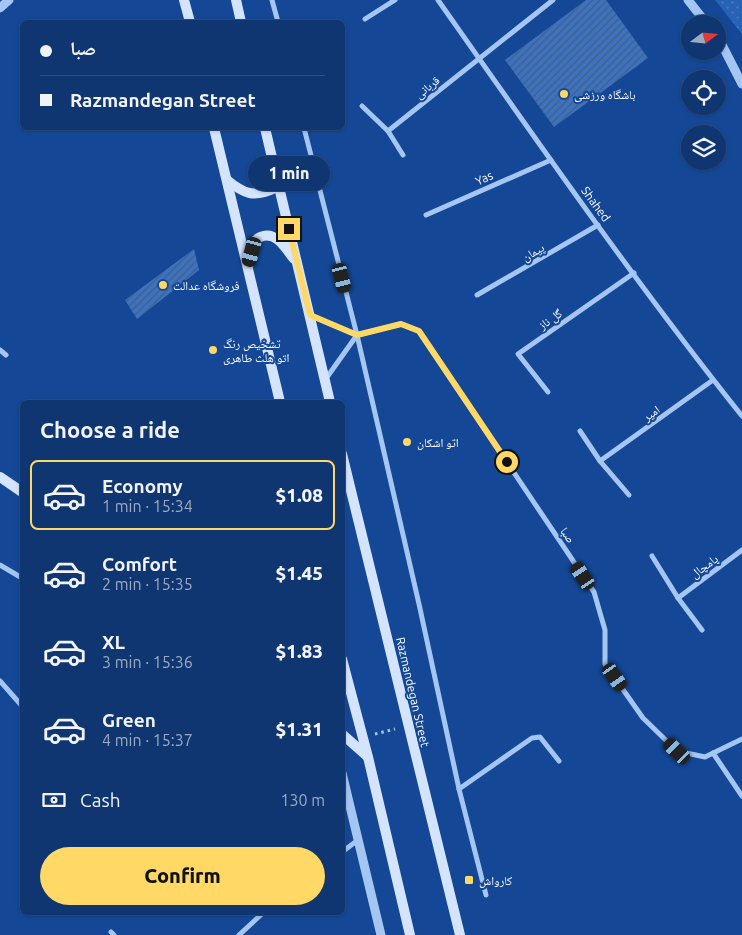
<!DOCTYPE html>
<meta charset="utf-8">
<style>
:root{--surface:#0f3670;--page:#1d4178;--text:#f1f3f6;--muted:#9babc3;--line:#2f5083;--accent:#ffd866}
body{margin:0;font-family:Ubuntu,"Noto Naskh Arabic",sans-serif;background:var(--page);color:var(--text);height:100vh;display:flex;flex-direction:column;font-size:19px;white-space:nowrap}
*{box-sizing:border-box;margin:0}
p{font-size:16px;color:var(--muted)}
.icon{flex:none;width:28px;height:28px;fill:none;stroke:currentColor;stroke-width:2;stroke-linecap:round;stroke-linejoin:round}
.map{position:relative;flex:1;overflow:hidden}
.panel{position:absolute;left:20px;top:400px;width:325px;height:515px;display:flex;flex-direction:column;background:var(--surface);border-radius:8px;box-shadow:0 1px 4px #0004,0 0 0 1px var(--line)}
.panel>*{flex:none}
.hud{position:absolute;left:20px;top:20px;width:325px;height:110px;border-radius:8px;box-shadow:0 1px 4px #0004,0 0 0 1px var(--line);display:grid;align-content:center;height:110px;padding:0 20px;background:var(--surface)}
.needle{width:32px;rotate:74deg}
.fabs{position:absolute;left:681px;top:15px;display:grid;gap:10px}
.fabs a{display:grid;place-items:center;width:45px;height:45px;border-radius:50%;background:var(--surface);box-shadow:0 1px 4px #0004,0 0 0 1px var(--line);font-size:25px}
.end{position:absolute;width:22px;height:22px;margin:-11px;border:6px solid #ffd866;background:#111;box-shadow:0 0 0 2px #111}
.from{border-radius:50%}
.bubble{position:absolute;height:35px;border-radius:18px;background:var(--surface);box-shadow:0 1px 4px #0004,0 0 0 1px var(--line);font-size:16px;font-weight:800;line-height:35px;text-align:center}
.car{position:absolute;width:15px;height:30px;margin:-15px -8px;border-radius:6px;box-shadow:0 0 4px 1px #0007;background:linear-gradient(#222 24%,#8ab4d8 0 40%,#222 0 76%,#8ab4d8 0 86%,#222 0)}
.hud b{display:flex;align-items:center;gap:18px;height:48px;font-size:19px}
.hud b+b{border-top:1px solid var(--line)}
.hud i{width:12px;height:12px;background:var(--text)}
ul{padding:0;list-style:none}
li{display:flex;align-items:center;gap:15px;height:70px;margin:0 10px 8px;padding:0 10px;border:2px solid transparent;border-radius:8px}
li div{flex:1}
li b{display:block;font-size:19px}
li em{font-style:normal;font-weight:800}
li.active{border-color:var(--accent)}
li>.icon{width:45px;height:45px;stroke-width:1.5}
h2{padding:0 20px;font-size:22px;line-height:60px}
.pay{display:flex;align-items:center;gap:12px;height:55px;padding:0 20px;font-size:19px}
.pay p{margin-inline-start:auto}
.primary-button{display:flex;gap:10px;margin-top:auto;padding:10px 20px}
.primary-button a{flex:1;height:58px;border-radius:30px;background:var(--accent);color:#111;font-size:20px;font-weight:800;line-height:58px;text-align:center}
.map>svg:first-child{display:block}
.green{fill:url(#green-dots)}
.building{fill:url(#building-hatch)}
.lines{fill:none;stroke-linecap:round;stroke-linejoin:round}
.path{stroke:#a5c5f2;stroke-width:3;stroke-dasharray:2.5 4;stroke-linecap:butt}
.minor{stroke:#a5c5f2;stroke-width:5}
.tertiary{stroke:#a5c5f2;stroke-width:9}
.secondary{stroke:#d4e4fc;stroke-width:10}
.route{stroke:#ffd866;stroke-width:6}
.poi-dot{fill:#ffd866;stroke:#144896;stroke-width:2}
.labels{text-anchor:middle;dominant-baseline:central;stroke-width:4;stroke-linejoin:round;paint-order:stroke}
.street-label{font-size:12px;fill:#fff;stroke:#144896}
.poi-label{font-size:12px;fill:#fff;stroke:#144896;text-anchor:start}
</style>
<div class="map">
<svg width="742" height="935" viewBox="0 0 742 935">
<defs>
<pattern id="green-dots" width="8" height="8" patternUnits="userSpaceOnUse" patternTransform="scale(1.25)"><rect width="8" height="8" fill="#2762b5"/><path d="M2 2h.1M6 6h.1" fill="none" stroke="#477ac0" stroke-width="1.8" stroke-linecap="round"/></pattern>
<pattern id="building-hatch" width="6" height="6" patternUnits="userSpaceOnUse" patternTransform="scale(1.25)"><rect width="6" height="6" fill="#3d72be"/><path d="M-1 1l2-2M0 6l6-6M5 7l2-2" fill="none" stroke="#445f85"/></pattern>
</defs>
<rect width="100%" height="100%" fill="#144896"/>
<polygon class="green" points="715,0 742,0 742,34"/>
<g class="building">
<polygon points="586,0 606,0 648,58 554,127 505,60"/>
<polygon points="194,249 199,270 137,319 125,300"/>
</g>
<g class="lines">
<polyline class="path" points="375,734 395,729"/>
<g class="minor">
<polyline points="272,0 278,22"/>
<path d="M438,0C537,141 635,282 742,416"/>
<polyline points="365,19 395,0"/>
<polyline points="362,106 388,131 403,155"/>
<polyline points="304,128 357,335 419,604 459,789 486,895"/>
<polyline points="388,131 553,0"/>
<polyline points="426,215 551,160"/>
<polyline points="477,295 598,225"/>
<polyline points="309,315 357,335 401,324 419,331 594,592 605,630 605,664 643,718 677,751 705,757 742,739"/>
<polyline points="0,350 6,355"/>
<polyline points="325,380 357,335"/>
<polyline points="548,392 518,354 634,273"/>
<polyline points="580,431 600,461 629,495"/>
<polyline points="600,461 713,380"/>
<polyline points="652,556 678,598 702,630"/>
<polyline points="0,565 22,578"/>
<polyline points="678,598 742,550"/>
<polyline points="0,681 22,706"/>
<polyline points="713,753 742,796"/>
<polyline points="459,789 532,738 540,737 559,761"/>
<polyline points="342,852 358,840"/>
<polyline points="111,932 114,935"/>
<polyline points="239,935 264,912"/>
</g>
<g class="tertiary">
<polyline points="688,0 707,24"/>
<polyline points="0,8 9,0"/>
<polyline points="718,37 742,84"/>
<polyline points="342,773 381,935"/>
</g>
<g class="secondary">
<polyline points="184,0 190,22"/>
<polyline points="236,0 241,22"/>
<polyline points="214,128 280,402"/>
<polyline points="265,128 330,402"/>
<path d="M227,180C244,194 254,198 275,188L276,178"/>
<path d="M248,267C250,260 251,249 254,243C256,239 259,237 263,236C277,232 286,249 294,259"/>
<polyline points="342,454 460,935"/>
<polyline points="0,477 22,492"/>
<polyline points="342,659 368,757 410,935"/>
<polyline points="342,734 367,756"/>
</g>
</g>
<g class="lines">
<polyline class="route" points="289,229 310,315 357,335 401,324 419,331 507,462"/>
</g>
<g class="poi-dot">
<circle cx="564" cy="94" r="5"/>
<circle cx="163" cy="285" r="5"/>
<circle cx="213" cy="350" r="5"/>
<circle cx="407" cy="442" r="5"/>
<rect x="464" y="875" width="10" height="10" rx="2.5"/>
</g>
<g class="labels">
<g class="street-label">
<text transform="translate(427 87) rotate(-39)">قربانی</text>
<text transform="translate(484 178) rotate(-24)">Yas</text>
<text transform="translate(596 204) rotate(54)">Shahed</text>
<text transform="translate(533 252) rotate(-30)">پیمان</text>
<text transform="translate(550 319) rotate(-35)">گل ناز</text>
<text transform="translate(651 413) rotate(-36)">امیر</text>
<text transform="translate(568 535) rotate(56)">صبا</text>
<text transform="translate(704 566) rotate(-36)">پامچال</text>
<text transform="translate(413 692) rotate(77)">Razmandegan Street</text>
</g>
<g class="poi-label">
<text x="574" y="94">باشگاه ورزشی</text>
<text x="173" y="285">فروشگاه عدالت</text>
<text x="223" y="343">تشخیص رنگ<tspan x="223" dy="14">اتو هلث طاهری</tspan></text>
<text x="417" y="442">اتو اشکان</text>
<text x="479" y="880">کارواش</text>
</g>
</g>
</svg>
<div class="fabs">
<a><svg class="needle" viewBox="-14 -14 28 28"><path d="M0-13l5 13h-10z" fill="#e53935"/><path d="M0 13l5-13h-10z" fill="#9babc3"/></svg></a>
<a><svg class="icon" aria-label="locate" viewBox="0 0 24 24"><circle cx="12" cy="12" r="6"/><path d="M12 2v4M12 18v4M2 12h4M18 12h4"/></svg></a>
<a><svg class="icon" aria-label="layers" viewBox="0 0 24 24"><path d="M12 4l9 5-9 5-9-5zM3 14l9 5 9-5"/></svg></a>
</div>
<i class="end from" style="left:507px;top:462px"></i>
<i class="end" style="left:289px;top:229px"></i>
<div class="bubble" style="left:248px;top:156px;width:82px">1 min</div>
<i class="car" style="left:252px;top:252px;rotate:195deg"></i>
<i class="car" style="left:342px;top:278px;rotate:166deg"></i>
<i class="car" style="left:583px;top:576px;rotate:326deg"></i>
<i class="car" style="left:615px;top:677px;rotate:145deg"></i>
<i class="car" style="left:677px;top:751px;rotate:314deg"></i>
<div class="hud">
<b><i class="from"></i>صبا</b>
<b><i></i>Razmandegan Street</b>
</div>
<section class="panel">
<h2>Choose a ride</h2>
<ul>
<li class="active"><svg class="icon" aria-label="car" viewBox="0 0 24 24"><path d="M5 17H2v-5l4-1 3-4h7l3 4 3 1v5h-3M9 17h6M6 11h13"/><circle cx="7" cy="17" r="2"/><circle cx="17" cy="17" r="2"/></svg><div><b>Economy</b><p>1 min · 15:34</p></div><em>$1.08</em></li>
<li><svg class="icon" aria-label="car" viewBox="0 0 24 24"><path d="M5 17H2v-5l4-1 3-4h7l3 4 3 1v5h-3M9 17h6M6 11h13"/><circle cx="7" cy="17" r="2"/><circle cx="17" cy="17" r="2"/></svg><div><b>Comfort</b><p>2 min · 15:35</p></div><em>$1.45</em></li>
<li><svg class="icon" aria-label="car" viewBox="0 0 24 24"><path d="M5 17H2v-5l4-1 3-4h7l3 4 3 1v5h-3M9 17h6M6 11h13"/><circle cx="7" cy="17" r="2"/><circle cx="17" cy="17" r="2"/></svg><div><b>XL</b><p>3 min · 15:36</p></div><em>$1.83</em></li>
<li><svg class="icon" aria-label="car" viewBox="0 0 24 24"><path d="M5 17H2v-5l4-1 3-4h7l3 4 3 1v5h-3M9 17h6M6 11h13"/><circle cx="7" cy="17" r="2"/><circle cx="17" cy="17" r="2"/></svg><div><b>Green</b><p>4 min · 15:37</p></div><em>$1.31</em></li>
</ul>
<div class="pay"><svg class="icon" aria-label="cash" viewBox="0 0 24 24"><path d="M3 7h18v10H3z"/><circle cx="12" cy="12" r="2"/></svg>Cash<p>130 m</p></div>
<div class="primary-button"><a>Confirm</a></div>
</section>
</div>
